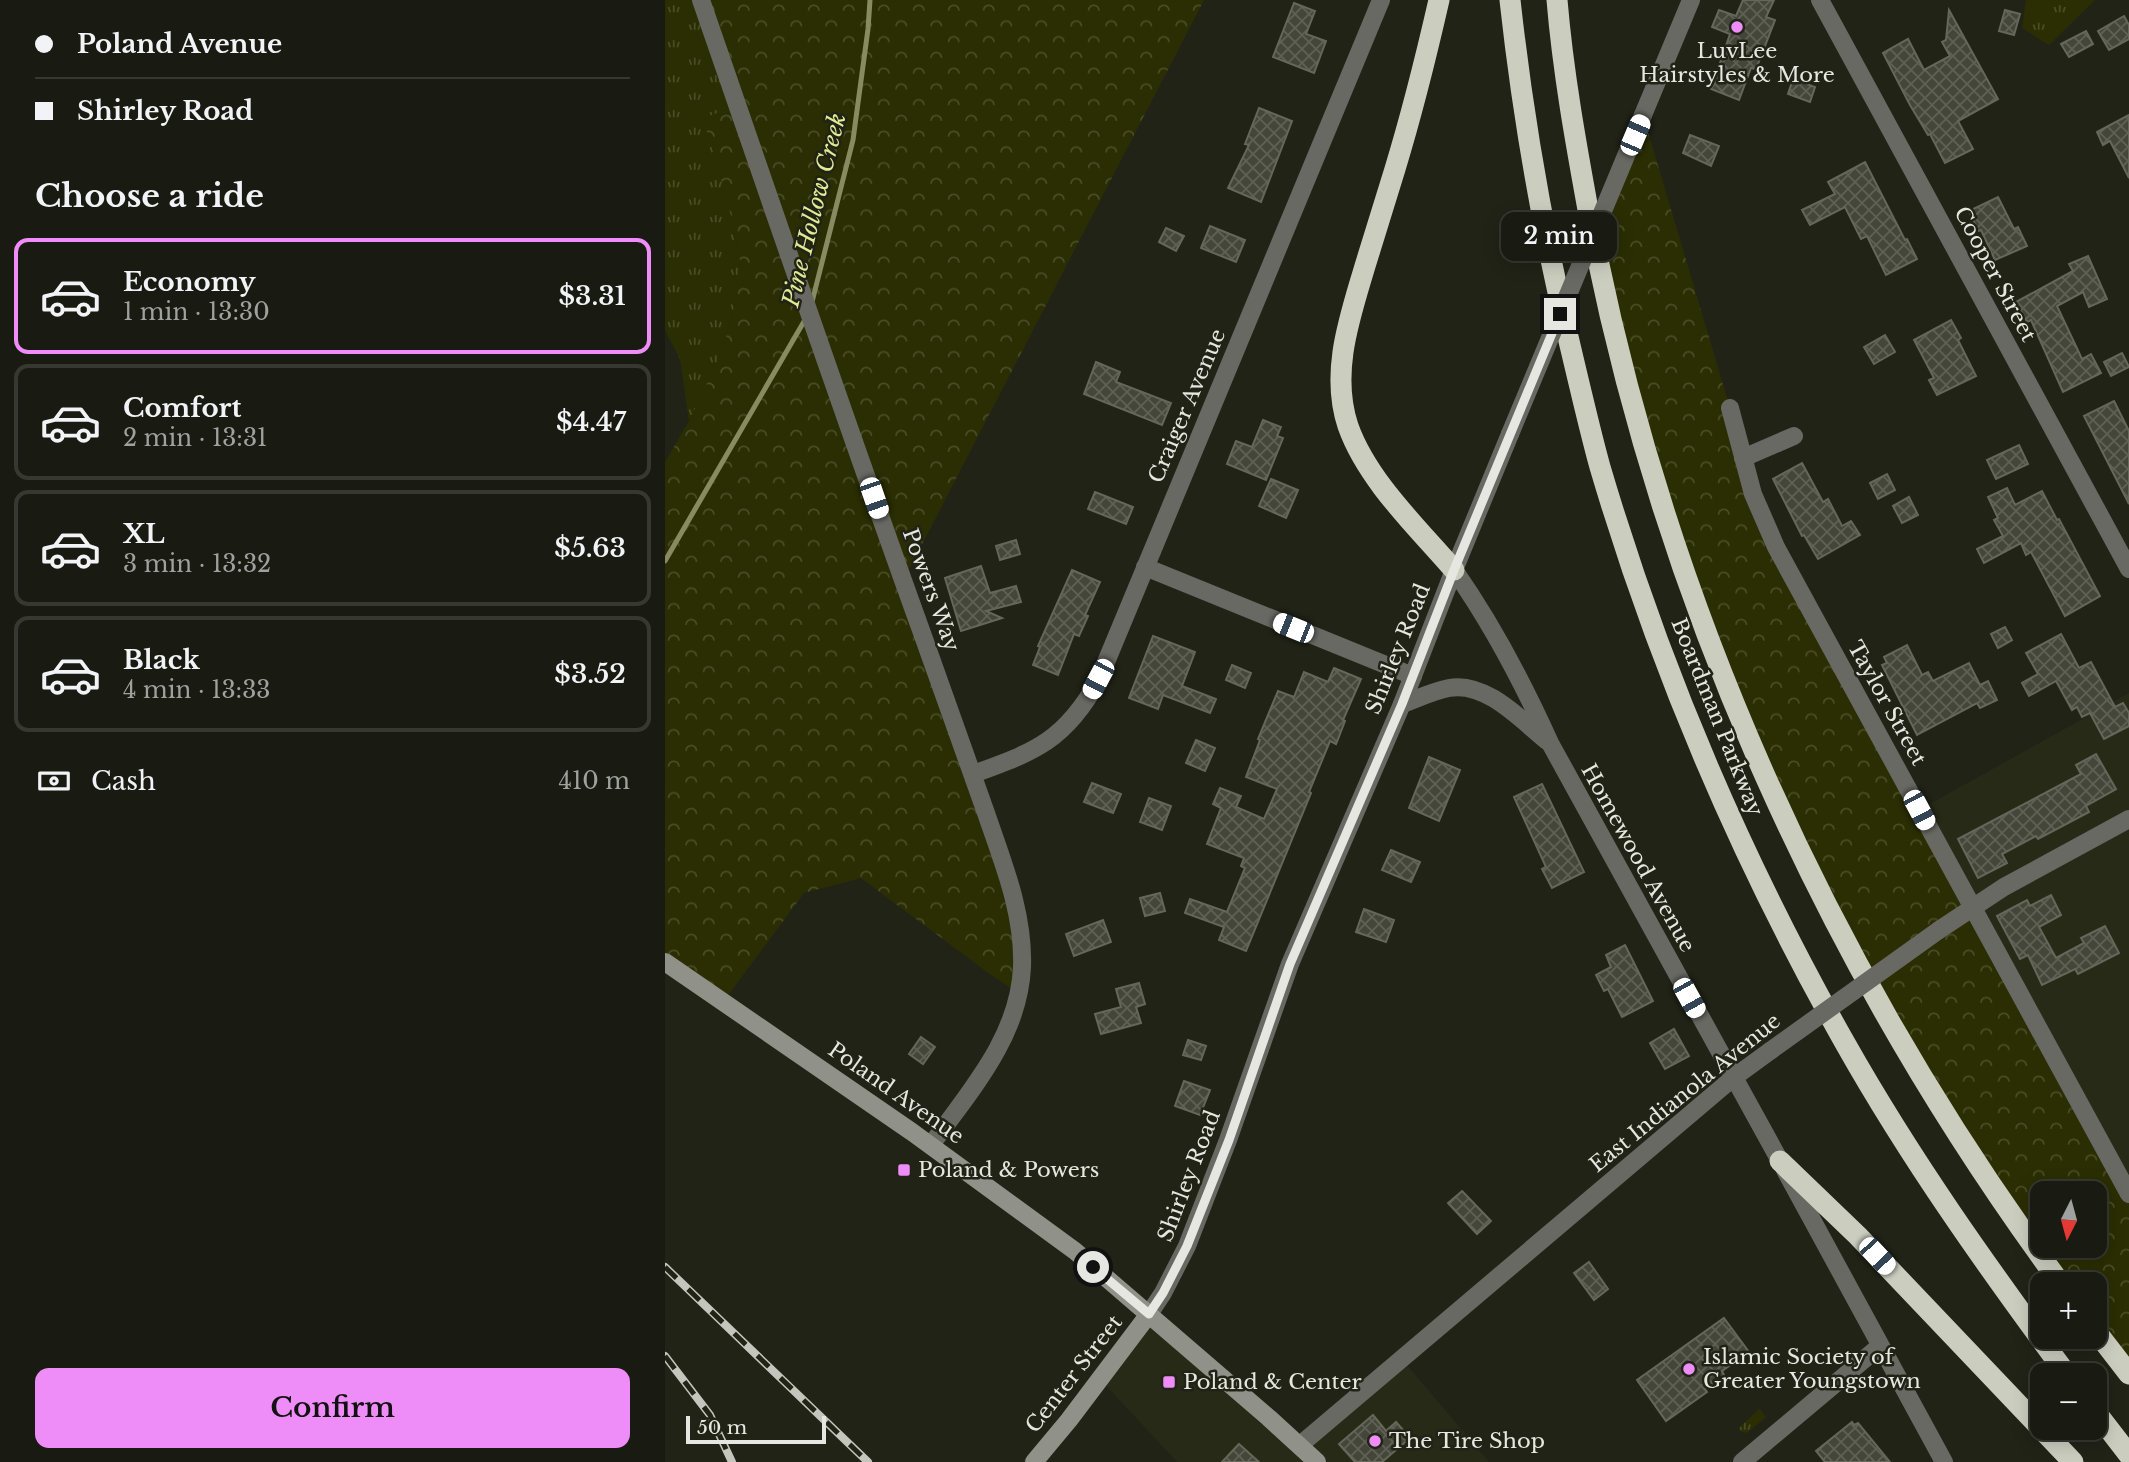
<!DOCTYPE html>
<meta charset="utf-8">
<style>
:root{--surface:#191a11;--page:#22231a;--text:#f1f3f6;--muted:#9fa19f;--line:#373831;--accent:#ee8cf8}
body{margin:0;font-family:"Libre Baskerville",serif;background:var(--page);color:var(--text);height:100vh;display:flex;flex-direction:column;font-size:26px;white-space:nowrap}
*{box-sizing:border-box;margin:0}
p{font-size:23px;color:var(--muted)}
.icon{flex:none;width:38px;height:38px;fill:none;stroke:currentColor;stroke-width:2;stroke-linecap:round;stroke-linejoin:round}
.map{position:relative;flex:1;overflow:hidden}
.panel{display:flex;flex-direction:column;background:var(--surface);width:665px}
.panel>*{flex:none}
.top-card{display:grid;align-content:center;height:154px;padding:0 35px;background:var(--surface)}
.needle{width:46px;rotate:186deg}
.tools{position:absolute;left:1365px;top:1181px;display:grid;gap:14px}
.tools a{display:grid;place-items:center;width:77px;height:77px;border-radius:14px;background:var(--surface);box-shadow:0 4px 18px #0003,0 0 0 2px var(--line);font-size:35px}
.scale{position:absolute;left:21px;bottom:18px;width:140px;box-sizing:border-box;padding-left:7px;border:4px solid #e6e7e0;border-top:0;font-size:19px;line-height:24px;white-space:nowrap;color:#e6e7e0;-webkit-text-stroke:5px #212317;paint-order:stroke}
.end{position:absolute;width:32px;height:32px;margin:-16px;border:9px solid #e6e7e0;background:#111;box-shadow:0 0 0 4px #111}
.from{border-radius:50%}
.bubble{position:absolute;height:49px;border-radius:14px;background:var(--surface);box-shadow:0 4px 18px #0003,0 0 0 2px var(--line);font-size:23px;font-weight:600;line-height:49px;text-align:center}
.car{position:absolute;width:21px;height:42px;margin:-21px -10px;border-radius:9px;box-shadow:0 0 5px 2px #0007;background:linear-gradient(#fff 24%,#345 0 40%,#fff 0 76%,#345 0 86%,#fff 0)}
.top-card b{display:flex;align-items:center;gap:24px;height:66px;font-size:26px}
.top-card b+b{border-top:2px solid var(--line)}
.top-card i{width:18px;height:18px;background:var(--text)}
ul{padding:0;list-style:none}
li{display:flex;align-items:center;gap:21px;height:116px;margin:0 14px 10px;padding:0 21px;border:4px solid var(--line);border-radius:14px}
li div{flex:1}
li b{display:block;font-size:26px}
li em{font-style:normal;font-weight:600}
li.current{border-color:var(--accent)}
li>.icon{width:63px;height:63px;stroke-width:1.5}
h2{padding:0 35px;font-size:32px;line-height:84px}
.pay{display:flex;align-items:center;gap:18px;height:77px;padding:0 35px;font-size:26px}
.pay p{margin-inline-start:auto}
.button{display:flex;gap:14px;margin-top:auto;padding:14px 35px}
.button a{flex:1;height:80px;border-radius:14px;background:var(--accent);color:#111;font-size:28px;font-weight:600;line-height:80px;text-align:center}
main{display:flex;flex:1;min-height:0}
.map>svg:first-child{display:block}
.built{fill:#282a18}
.grass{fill:url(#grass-tufts)}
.forest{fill:url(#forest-crowns);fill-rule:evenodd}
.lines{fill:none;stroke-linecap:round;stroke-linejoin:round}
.stream{stroke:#888b61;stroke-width:5}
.building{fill:url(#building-cross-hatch);stroke:#65675a;stroke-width:2}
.minor{stroke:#686963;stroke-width:18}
.tertiary{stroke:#686963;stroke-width:18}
.secondary{stroke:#909188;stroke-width:18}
.motorway{stroke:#cbcebf;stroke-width:21}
.rail-casing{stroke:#c4c6be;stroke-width:8}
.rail{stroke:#212317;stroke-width:5;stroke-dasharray:16;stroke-linecap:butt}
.tertiary-bridge{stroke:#686963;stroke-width:18}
.route{stroke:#e6e7e0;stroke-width:9}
.poi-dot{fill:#ee8cf8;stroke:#212317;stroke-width:2.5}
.labels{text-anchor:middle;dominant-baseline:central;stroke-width:5;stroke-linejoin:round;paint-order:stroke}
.poi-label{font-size:21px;fill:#e6e7e0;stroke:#212317;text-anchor:start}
.street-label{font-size:21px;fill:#e6e7e0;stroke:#212317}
.water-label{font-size:23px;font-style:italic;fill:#e1ea94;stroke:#212317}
</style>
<main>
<section class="panel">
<div class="top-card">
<b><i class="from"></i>Poland Avenue</b>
<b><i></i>Shirley Road</b>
</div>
<h2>Choose a ride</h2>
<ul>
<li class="current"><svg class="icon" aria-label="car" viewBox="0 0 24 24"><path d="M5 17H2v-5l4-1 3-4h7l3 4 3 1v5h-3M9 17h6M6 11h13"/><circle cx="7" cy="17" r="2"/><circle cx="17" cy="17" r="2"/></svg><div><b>Economy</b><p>1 min · 13:30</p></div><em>$3.31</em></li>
<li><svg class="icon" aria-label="car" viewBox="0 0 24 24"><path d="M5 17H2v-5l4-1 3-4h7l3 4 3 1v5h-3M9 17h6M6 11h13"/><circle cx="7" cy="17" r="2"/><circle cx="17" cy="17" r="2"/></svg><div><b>Comfort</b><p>2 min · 13:31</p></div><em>$4.47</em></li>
<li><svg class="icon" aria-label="car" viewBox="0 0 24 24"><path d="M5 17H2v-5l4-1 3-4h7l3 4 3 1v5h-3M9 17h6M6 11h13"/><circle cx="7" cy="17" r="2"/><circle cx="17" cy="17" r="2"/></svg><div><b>XL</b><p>3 min · 13:32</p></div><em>$5.63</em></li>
<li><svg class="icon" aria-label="car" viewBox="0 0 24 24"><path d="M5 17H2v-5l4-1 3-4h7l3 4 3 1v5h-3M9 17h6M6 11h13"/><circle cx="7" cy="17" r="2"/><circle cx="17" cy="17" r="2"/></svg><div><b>Black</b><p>4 min · 13:33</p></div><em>$3.52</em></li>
</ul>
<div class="pay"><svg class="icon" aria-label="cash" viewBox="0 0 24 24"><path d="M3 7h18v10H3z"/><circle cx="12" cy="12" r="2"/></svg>Cash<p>410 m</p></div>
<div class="button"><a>Confirm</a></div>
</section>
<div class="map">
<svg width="1464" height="1462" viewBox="0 0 1464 1462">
<defs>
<pattern id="grass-tufts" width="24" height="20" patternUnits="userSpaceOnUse" patternTransform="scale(1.75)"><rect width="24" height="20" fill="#2b2e02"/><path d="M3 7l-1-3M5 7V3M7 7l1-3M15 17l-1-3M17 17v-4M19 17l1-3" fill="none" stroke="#4a4c27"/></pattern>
<pattern id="forest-crowns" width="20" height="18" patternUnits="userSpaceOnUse" patternTransform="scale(1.75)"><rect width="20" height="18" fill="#2b2e02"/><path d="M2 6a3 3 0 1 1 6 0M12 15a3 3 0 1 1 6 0" fill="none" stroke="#4a4c27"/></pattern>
<pattern id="building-cross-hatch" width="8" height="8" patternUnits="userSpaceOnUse" patternTransform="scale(1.75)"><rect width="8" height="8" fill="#45463a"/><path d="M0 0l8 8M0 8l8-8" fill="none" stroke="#606156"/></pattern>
</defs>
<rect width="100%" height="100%" fill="#212317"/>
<g class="built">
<polygon points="1464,693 1464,1194 1254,810"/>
<polygon points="484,1314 635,1445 737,1359 824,1462 512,1462 435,1379"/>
</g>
<g class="grass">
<polygon points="0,0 36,0 73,106 63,203 75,260 71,300 57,352 24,421 15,359 0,330"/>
<polygon points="1361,0 1430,0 1384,45 1357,28"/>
<polygon points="1094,1409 1101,1417 1082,1433 1074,1431 1075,1427"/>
</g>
<g class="forest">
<polygon points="36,0 539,0 238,581 347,890 354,993 326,975 196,878 139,893 58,1002 0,962 0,462 24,421 57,352 71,300 75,260 63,203 38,118 72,106"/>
<path d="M978,115L1065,408L1088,494L1464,1194V1374L1430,1330V1284H1396L1265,1092L1048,650L928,238ZM1377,1194H1430V1246H1377Z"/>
</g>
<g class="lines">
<g class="stream">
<polyline points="147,302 188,140 203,29 205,0"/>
<polyline points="0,561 141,318"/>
</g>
</g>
<g class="building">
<polygon points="1078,0 1109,0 1101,17 1110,20 1091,69 1086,68 1074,100 1046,89 1065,34 1047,27 1054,10 1071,16"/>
<polygon points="629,3 650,11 641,34 661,41 649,73 608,57"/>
<polygon points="1284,10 1333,99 1293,121 1308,149 1280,163 1265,134 1263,135 1245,105 1218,53 1243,39 1259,70 1285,56 1277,42 1281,40"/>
<polygon points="1340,10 1355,14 1349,35 1334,31"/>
<polygon points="1459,16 1464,25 1464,39 1444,50 1433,31"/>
<polygon points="1421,31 1428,44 1404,57 1396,44"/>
<polygon points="1128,79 1150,87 1145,102 1123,94"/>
<polygon points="594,108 627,121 596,202 563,188 584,145 580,144"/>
<polygon points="1464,115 1464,178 1445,141 1438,145 1432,132"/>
<polygon points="1025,135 1054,146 1046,166 1018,153"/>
<polygon points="1200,162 1240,240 1242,239 1252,259 1221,275 1202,236 1196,239 1180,207 1145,225 1137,210 1170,194 1163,182"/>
<polygon points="1333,197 1349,229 1353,227 1362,246 1330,260 1316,230 1313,231 1304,211"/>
<polygon points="545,226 580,240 571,262 536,248"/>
<polygon points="501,228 519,236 511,251 494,242"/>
<polygon points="1423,256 1442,299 1424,307 1418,292 1392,306 1417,359 1426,354 1436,373 1398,392 1366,320 1362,322 1351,302 1408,271 1404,264"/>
<polygon points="1286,320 1296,338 1293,340 1311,376 1272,395 1264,380 1269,378 1249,340"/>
<polygon points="1220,335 1230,352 1209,364 1199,347"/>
<polygon points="1457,353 1464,367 1446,376 1439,362"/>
<polygon points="431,362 455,372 451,382 506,403 497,425 419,394"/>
<polygon points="1449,401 1464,431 1464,504 1419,416"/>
<polygon points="598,420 616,427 612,436 618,438 601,480 562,464 571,441 587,447"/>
<polygon points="1354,445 1363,464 1331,479 1322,460"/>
<polygon points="1137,463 1158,502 1163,499 1177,526 1186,521 1195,535 1153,559 1139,535 1137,536 1108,479"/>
<polygon points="1222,474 1230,490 1213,499 1205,483"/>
<polygon points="606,479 633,490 621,518 594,506"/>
<polygon points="1342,488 1350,505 1377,491 1392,520 1394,519 1435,596 1400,616 1366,552 1361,555 1356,543 1319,563 1312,549 1338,536 1329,520 1333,518 1323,497"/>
<polygon points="430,492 468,507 461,524 423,509"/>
<polygon points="1244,497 1253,515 1237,523 1228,506"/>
<polygon points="351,540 355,554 335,560 331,546"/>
<polygon points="316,566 325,593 351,586 356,602 321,611 337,618 296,631 280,578"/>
<polygon points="407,570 435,582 420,615 423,616 414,636 409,634 393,675 368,665 375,647 373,646"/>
<polygon points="1340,627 1347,640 1333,648 1326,634"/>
<polygon points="1396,634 1414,668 1426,662 1450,707 1458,703 1464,713 1464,726 1439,739 1425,713 1417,717 1412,707 1407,710 1391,681 1364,696 1357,683 1373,674 1361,653"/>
<polygon points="488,636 530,652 517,686 551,699 545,713 498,695 493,709 464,698"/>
<polygon points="1242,645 1257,675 1263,672 1268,681 1304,663 1315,685 1323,681 1332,700 1315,708 1312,703 1252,735 1217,665 1222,663 1219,657"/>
<polygon points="567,665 586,673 580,688 561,680"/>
<polygon points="669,668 696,679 678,720 680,721 671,744 665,741 644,792 646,793 581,951 554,940 559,927 520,913 525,899 562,912 580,868 576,866 579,858 542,844 556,808 548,804 555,788 576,796 571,807 599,819 612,789 581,777 595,740 593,739 613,691 629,697 639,672 663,682"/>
<polygon points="531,740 550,748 540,771 521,763"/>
<polygon points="1431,754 1451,789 1421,806 1424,812 1373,839 1371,836 1337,854 1342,863 1313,878 1293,839 1416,774 1411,765"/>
<polygon points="764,757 795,770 774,821 744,808"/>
<polygon points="427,783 456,794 448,813 419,802"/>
<polygon points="877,784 919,872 887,888 877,869 881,867 849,797"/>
<polygon points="484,798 506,806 497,830 475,822"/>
<polygon points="726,850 755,862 746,882 717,870"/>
<polygon points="495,893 500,911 480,916 475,898"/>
<polygon points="1386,895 1396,915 1374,927 1391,958 1419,943 1416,938 1440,926 1454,953 1413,974 1410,969 1377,985 1363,955 1355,959 1332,916 1362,900 1365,906"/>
<polygon points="699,909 729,920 721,942 691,932"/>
<polygon points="438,920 446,942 409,956 401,934"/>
<polygon points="960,945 988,1001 957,1017 943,989 939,991 931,975 946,967 941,955"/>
<polygon points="474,983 480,1004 471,1007 476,1023 436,1034 430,1014 456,1007 451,989"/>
<polygon points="1009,1029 1024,1056 1000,1069 985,1043"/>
<polygon points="256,1037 270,1047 258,1064 244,1054"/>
<polygon points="523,1040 541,1046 536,1060 518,1055"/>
<polygon points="519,1081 545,1090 535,1115 510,1106"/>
<polygon points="797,1191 826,1221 812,1234 783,1203"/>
<polygon points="924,1262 943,1289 929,1300 909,1273"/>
<polygon points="1059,1318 1084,1352 1057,1371 1059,1375 1040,1389 1042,1392 1001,1421 972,1380"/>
<polygon points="708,1415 721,1431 731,1422 745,1438 717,1462 690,1462 674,1444"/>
<polygon points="1187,1422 1189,1425 1193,1423 1225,1462 1160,1462 1151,1451"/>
<polygon points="574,1444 594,1462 557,1462"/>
</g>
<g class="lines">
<g class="minor">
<polyline points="1065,408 1088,494 1111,547 1464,1194"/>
<polyline points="1078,458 1129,436"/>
<polyline points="480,567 748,676"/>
<path d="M308,774C370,752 401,740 434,679L716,0"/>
<polyline points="1120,1170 1279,1462"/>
<polyline points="635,1445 1068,1078"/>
<polyline points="1077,1462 1215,1346"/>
</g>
<g class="tertiary">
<path d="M36,0C109,211 181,423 257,633C278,693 300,753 321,813C338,863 359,913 357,967C354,1037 305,1091 266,1145"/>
<polyline points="1155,0 1464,569"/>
<polyline points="978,115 1026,0"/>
<path d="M789,570C827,624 858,683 885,743L1115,1161"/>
<path d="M737,704C752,699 768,691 784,688C821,681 856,720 882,741"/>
<polyline points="1274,930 1339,887 1464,819"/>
<polyline points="1068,1078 1105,1051"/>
<polyline points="484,1314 498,1293 522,1246 563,1140 625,964 737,704 789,570 845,434"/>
</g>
<g class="secondary">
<polyline points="0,962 247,1132 410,1251 604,1418 652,1462"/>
<polyline points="369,1462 404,1420 484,1314"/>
</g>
<g class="motorway">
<path d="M774,0C761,57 747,113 730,169C720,201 710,233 700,266C685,317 665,372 683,426C702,480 752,527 789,570"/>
<path d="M845,0C859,128 882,254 913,379C920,408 927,438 935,467C994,667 1077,861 1180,1043C1246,1160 1323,1268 1403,1376"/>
<path d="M892,0C898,72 911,144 924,215C997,601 1163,968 1396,1284"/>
<polyline points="1115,1161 1193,1236 1408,1462"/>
<polyline points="1430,1330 1464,1374"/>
<polyline points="1430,1411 1464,1455"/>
</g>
<defs>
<g id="rail">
<polyline points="0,1267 203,1462"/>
<polyline points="0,1356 45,1415 67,1462"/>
</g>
</defs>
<use href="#rail" class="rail-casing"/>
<use href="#rail" class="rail"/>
<g class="tertiary-bridge">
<polyline points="845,434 978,115"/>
<polyline points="1105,1051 1274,930"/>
</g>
</g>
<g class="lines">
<polyline class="route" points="428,1267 484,1314 498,1293 522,1246 564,1140 625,964 737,704 789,570 895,314"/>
</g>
<g class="poi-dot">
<circle cx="1072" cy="27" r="7"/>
<rect x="232" y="1163" width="14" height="14" rx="3.5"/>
<circle cx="1024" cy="1369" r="7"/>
<rect x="497" y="1375" width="14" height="14" rx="3.5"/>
<circle cx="710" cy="1441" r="7"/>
</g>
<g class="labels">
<g class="poi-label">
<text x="1072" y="51" text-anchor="middle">LuvLee<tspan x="1072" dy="24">Hairstyles &amp; More</tspan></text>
<text x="253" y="1170">Poland &amp; Powers</text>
<text x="1038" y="1357">Islamic Society of<tspan x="1038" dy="24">Greater Youngstown</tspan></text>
<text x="518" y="1382">Poland &amp; Center</text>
<text x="724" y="1441">The Tire Shop</text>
</g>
<g class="street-label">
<text transform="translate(1330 274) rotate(62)">Cooper Street</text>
<text transform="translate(522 406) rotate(-67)">Craiger Avenue</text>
<text transform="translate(266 590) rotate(70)">Powers Way</text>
<text transform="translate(733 649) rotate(-68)">Shirley Road</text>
<text transform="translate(1222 703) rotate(61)">Taylor Street</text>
<text transform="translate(1052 717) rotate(68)">Boardman Parkway</text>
<text transform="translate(973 858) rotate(61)">Homewood Avenue</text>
<text transform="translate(231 1093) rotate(35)">Poland Avenue</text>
<text transform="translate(1020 1093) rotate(-39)">East Indianola Avenue</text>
<text transform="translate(524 1176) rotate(-69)">Shirley Road</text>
<text transform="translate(409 1374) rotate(-52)">Center Street</text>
</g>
<g class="water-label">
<text transform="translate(149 210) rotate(-76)">Pine Hollow Creek</text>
</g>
</g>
</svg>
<div class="tools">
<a><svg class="needle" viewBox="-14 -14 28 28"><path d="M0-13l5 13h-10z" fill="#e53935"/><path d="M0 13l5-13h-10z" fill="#9fa19f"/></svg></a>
<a>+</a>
<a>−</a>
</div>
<div class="scale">50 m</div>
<i class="end from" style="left:428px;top:1267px"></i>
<i class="end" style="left:895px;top:314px"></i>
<div class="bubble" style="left:836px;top:212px;width:116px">2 min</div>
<i class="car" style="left:970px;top:135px;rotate:23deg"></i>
<i class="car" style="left:209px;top:498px;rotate:161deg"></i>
<i class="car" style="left:628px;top:628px;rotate:292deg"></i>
<i class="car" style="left:433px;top:679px;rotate:208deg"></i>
<i class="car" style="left:1254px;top:810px;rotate:152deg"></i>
<i class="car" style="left:1024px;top:998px;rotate:151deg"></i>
<i class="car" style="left:1212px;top:1256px;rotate:137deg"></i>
</div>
</main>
